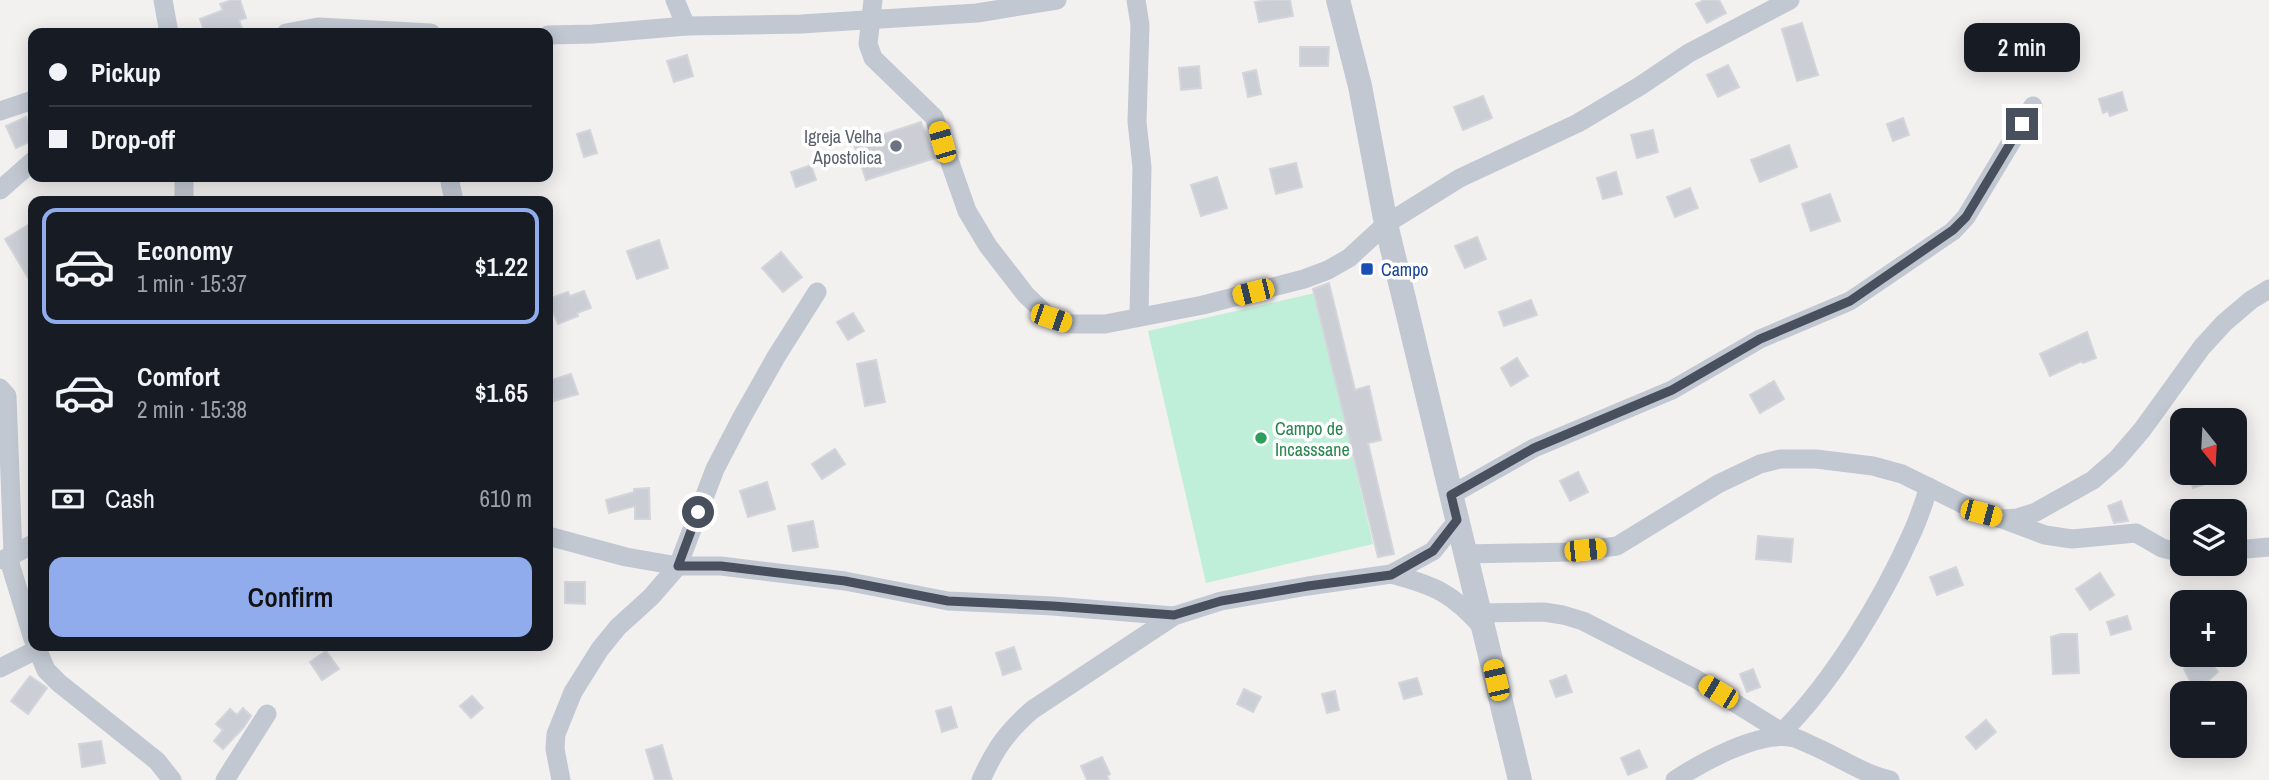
<!DOCTYPE html>
<meta charset="utf-8">
<style>
:root{--surface:#171b24;--page:#20242c;--text:#f1f3f6;--muted:#9ea1a6;--line:#363941;--accent:#90aced}
body{margin:0;font-family:"Archivo Narrow",sans-serif;background:var(--page);color:var(--text);height:100vh;display:flex;flex-direction:column;font-size:26px;white-space:nowrap}
*{box-sizing:border-box;margin:0}
p{font-size:23px;color:var(--muted)}
.icon{flex:none;width:38px;height:38px;fill:none;stroke:currentColor;stroke-width:2;stroke-linecap:round;stroke-linejoin:round}
.map{position:relative;flex:1;overflow:hidden}
.side{position:absolute;left:28px;top:196px;width:525px;height:455px;display:flex;flex-direction:column;background:var(--surface);border-radius:14px;box-shadow:0 4px 18px #0003}
.side>*{flex:none}
.top-card{position:absolute;left:28px;top:28px;width:525px;height:154px;border-radius:14px;box-shadow:0 4px 18px #0003;display:grid;align-content:center;height:154px;padding:0 21px;background:var(--surface)}
.needle{width:46px;rotate:162deg}
.tools{position:absolute;left:2170px;top:408px;display:grid;gap:14px}
.tools a{display:grid;place-items:center;width:77px;height:77px;border-radius:14px;background:var(--surface);box-shadow:0 4px 18px #0003;font-size:35px}
.end{position:absolute;width:32px;height:32px;margin:-16px;border:9px solid #48505e;background:#fff;box-shadow:0 0 0 4px #fff}
.from{border-radius:50%}
.bubble{position:absolute;height:49px;border-radius:14px;background:var(--surface);box-shadow:0 4px 18px #0003;font-size:23px;font-weight:600;line-height:49px;text-align:center}
.car{position:absolute;width:21px;height:42px;margin:-21px -10px;border-radius:9px;box-shadow:0 0 5px 2px #0007;background:linear-gradient(#f5c518 24%,#345 0 40%,#f5c518 0 76%,#345 0 86%,#f5c518 0)}
.top-card b{display:flex;align-items:center;gap:24px;height:66px;font-size:26px}
.top-card b+b{border-top:2px solid var(--line)}
.top-card i{width:18px;height:18px;background:var(--text)}
ul{padding:12px 0 0;list-style:none}
li{display:flex;align-items:center;gap:21px;height:116px;margin:0 14px 10px;padding:0 7px;border:4px solid transparent;border-radius:14px}
li div{flex:1}
li b{display:block;font-size:26px}
li em{font-style:normal;font-weight:600}
li.active{border-color:var(--accent)}
li>.icon{width:63px;height:63px;stroke-width:1.5}
.pay{display:flex;align-items:center;gap:18px;height:77px;padding:0 21px;font-size:26px}
.pay p{margin-inline-start:auto}
.primary-button{display:flex;gap:14px;margin-top:auto;padding:14px 21px}
.primary-button a{flex:1;height:80px;border-radius:14px;background:var(--accent);color:#111;font-size:28px;font-weight:600;line-height:80px;text-align:center}
.map>svg:first-child{display:block}
.green{fill:#bfefd9}
.building{fill:#ccced6;stroke:#d4d5db;stroke-width:2}
.lines{fill:none;stroke-linecap:round;stroke-linejoin:round}
.minor{stroke:#c1c8d2;stroke-width:19}
.tertiary{stroke:#c1c8d2;stroke-width:24}
.route{stroke:#48505e;stroke-width:9}
.worship-dot{fill:#6b7280;stroke:#fff;stroke-width:2.5}
.transit-dot{fill:#1a4fb4;stroke:#fff;stroke-width:2.5}
.leisure-dot{fill:#2e9e5b;stroke:#fff;stroke-width:2.5}
.labels{text-anchor:middle;dominant-baseline:central;stroke-width:7;stroke-linejoin:round;paint-order:stroke}
.worship-label{font-size:18px;fill:#5b616d;stroke:#fff;text-anchor:end}
.transit-label{font-size:18px;fill:#164399;stroke:#fff;text-anchor:start}
.leisure-label{font-size:18px;fill:#27864d;stroke:#fff;text-anchor:start}
</style>
<div class="map">
<svg width="2269" height="780" viewBox="0 0 2269 780">
<rect width="100%" height="100%" fill="#f3f0f0"/>
<polygon class="green" points="1315,293 1373,544 1206,583 1148,331"/>
<g class="building">
<polygon points="232,0 240,0 246,18 239,20 242,28 229,33 219,33 217,28 205,33 200,19 223,10 220,4"/>
<polygon points="1269,0 1290,0 1293,16 1259,22 1255,2"/>
<polygon points="1704,0 1719,0 1726,13 1707,23 1696,4"/>
<polygon points="1802,23 1818,75 1797,81 1782,29"/>
<polygon points="1300,47 1329,47 1328,66 1300,66"/>
<polygon points="687,55 693,76 674,82 667,61"/>
<polygon points="1728,65 1739,87 1718,97 1707,75"/>
<polygon points="1199,66 1201,88 1181,90 1179,68"/>
<polygon points="1256,70 1261,94 1248,97 1243,73"/>
<polygon points="2122,92 2127,110 2110,116 2108,111 2103,113 2099,99"/>
<polygon points="1483,96 1492,118 1463,130 1454,107"/>
<polygon points="26,117 33,134 33,140 16,148 6,126"/>
<polygon points="1903,118 1909,135 1893,141 1887,124"/>
<polygon points="921,122 935,158 866,180 854,144"/>
<polygon points="590,130 597,153 584,157 577,134"/>
<polygon points="1653,130 1658,152 1637,158 1631,135"/>
<polygon points="1789,145 1797,167 1760,182 1751,160"/>
<polygon points="1296,163 1302,187 1276,194 1270,169"/>
<polygon points="811,165 816,180 796,187 791,172"/>
<polygon points="1616,172 1622,194 1603,199 1597,178"/>
<polygon points="1217,177 1227,208 1201,216 1191,185"/>
<polygon points="1690,188 1698,208 1675,217 1667,197"/>
<polygon points="1830,194 1840,221 1811,231 1802,204"/>
<polygon points="33,222 33,286 5,239"/>
<polygon points="1477,237 1486,259 1465,268 1455,246"/>
<polygon points="659,240 668,268 637,279 627,251"/>
<polygon points="781,252 802,277 783,292 762,268"/>
<polygon points="1329,283 1355,390 1369,386 1381,440 1368,443 1394,554 1378,557 1313,289"/>
<polygon points="584,291 591,308 577,313 578,316 558,324 548,299 568,292 570,296"/>
<polygon points="1531,300 1537,315 1504,326 1499,312"/>
<polygon points="853,313 864,331 848,340 837,322"/>
<polygon points="2087,332 2096,358 2083,363 2082,361 2050,376 2040,354"/>
<polygon points="1517,358 1528,376 1511,386 1501,368"/>
<polygon points="876,360 885,402 865,406 857,364"/>
<polygon points="571,374 578,394 554,401 548,381"/>
<polygon points="1774,381 1784,399 1760,413 1750,395"/>
<polygon points="835,449 845,464 822,479 812,464"/>
<polygon points="1578,472 1588,492 1570,501 1560,481"/>
<polygon points="2188,472 2232,472 2233,475 2193,488"/>
<polygon points="767,482 775,509 748,517 740,491"/>
<polygon points="649,488 650,519 635,519 635,506 609,513 606,500 634,492 634,489"/>
<polygon points="2121,501 2128,521 2114,523 2108,506"/>
<polygon points="813,521 818,547 793,551 788,526"/>
<polygon points="1758,536 1793,539 1791,562 1756,559"/>
<polygon points="1956,567 1963,585 1937,595 1930,577"/>
<polygon points="2100,573 2114,595 2090,610 2076,589"/>
<polygon points="565,582 585,582 585,604 565,603"/>
<polygon points="2127,616 2131,629 2111,635 2107,622"/>
<polygon points="2061,634 2077,634 2079,673 2053,674 2051,637"/>
<polygon points="1014,647 1021,669 1003,675 996,653"/>
<polygon points="326,651 339,669 322,680 310,662"/>
<polygon points="2206,657 2218,672 2209,680 2193,687 2184,669"/>
<polygon points="1753,669 1760,687 1747,692 1740,674"/>
<polygon points="1566,675 1572,692 1556,697 1550,681"/>
<polygon points="30,676 47,688 28,714 11,701"/>
<polygon points="1417,678 1422,694 1404,699 1399,683"/>
<polygon points="1244,689 1261,697 1253,712 1237,704"/>
<polygon points="1335,691 1339,710 1327,713 1322,694"/>
<polygon points="472,696 483,708 471,718 460,706"/>
<polygon points="951,707 957,727 942,732 936,711"/>
<polygon points="243,708 251,716 244,727 223,749 214,741 223,730 216,724 230,709 237,715"/>
<polygon points="1986,720 1996,732 1976,749 1966,737"/>
<polygon points="101,741 105,763 82,767 79,744"/>
<polygon points="662,745 672,780 655,780 646,750"/>
<polygon points="1639,750 1647,767 1628,775 1621,758"/>
<polygon points="1102,757 1110,774 1107,776 1109,780 1087,780 1081,766"/>
</g>
<g class="lines">
<g class="minor">
<polyline points="163,0 169,33"/>
<polyline points="675,0 686,26"/>
<polyline points="873,0 868,44 873,58 934,117 967,211 988,246 1026,295 1050,318 1068,324 1105,324 1203,305 1304,279 1328,270 1349,258 1386,224 1460,178 1578,123 1640,86 1689,53 1790,0"/>
<polyline points="1136,0 1140,25 1137,122 1142,167 1139,316"/>
<polyline points="286,33 318,27 431,33"/>
<polyline points="548,35 593,34 686,26 801,24 977,13 1057,0"/>
<polyline points="0,111 33,100"/>
<polyline points="184,177 184,201"/>
<polyline points="449,177 454,201"/>
<polyline points="0,190 33,161"/>
<polyline points="0,388 7,396 13,555"/>
<polyline points="1451,495 1534,448 1672,390 1760,339 1850,301 1953,231 1966,217 2033,106"/>
<polyline points="2005,520 2045,535 2072,539 2136,533 2162,548 2182,553"/>
<polyline points="548,536 626,557 678,566 721,566 845,581 948,601 1053,606 1174,616"/>
<polyline points="2235,550 2269,547"/>
<polyline points="1465,554 1571,552 1617,546 1718,484 1760,464 1780,459 1816,459 1873,466 1902,474 1981,513 2001,519 2017,518 2036,512 2093,480 2117,459 2142,430 2202,347 2224,323 2251,300 2269,289"/>
<polyline points="8,557 33,639"/>
<polyline points="3,560 33,544"/>
<path d="M1391,574C1433,585 1453,593 1482,627"/>
<polyline points="1481,613 1544,612 1563,615 1583,621 1696,679 1790,737"/>
<polyline points="36,646 46,670 59,683 157,761 172,780"/>
<polyline points="0,668 38,649"/>
<path d="M1782,732C1833,682 1883,598 1912,533C1919,518 1924,502 1929,487"/>
<polyline points="225,780 267,714"/>
<polyline points="561,780 555,749 556,734 573,692 600,649 618,627 651,597 678,566 715,469 741,419 776,357 817,292"/>
<path d="M981,780C995,749 1006,733 1032,710L1174,616L1221,601L1308,586L1391,574L1433,551L1457,521"/>
<path d="M1675,780C1702,762 1757,732 1791,737C1797,738 1805,742 1811,745C1838,756 1862,774 1890,780"/>
</g>
<polyline class="tertiary" points="1338,0 1360,86 1386,224 1520,780"/>
</g>
<g class="lines">
<polyline class="route" points="698,512 678,566 721,566 845,581 948,601 1053,606 1174,615 1221,601 1308,586 1391,575 1433,551 1457,520 1451,495 1534,448 1672,390 1760,339 1850,301 1953,230 1966,217 2022,124"/>
</g>
<circle class="worship-dot" cx="896" cy="146" r="7"/>
<rect class="transit-dot" x="1360" y="262" width="14" height="14" rx="3.5"/>
<circle class="leisure-dot" cx="1261" cy="438" r="7"/>
<g class="labels">
<g class="worship-label">
<text x="882" y="136">Igreja Velha<tspan x="882" dy="21">Apostolica</tspan></text>
</g>
<g class="transit-label">
<text x="1381" y="269">Campo</text>
</g>
<g class="leisure-label">
<text x="1275" y="428">Campo de<tspan x="1275" dy="21">Incasssane</tspan></text>
</g>
</g>
</svg>
<div class="tools">
<a><svg class="needle" viewBox="-14 -14 28 28"><path d="M0-13l5 13h-10z" fill="#e53935"/><path d="M0 13l5-13h-10z" fill="#9ea1a6"/></svg></a>
<a><svg class="icon" aria-label="layers" viewBox="0 0 24 24"><path d="M12 4l9 5-9 5-9-5zM3 14l9 5 9-5"/></svg></a>
<a>+</a>
<a>−</a>
</div>
<i class="end from" style="left:698px;top:512px"></i>
<i class="end" style="left:2022px;top:124px"></i>
<div class="bubble" style="left:1964px;top:23px;width:116px">2 min</div>
<i class="car" style="left:942px;top:142px;rotate:344deg"></i>
<i class="car" style="left:1253px;top:292px;rotate:256deg"></i>
<i class="car" style="left:1051px;top:318px;rotate:109deg"></i>
<i class="car" style="left:1981px;top:513px;rotate:105deg"></i>
<i class="car" style="left:1585px;top:550px;rotate:84deg"></i>
<i class="car" style="left:1496px;top:680px;rotate:347deg"></i>
<i class="car" style="left:1718px;top:692px;rotate:301deg"></i>
<div class="top-card">
<b><i class="from"></i>Pickup</b>
<b><i></i>Drop-off</b>
</div>
<section class="side">
<ul>
<li class="active"><svg class="icon" aria-label="car" viewBox="0 0 24 24"><path d="M5 17H2v-5l4-1 3-4h7l3 4 3 1v5h-3M9 17h6M6 11h13"/><circle cx="7" cy="17" r="2"/><circle cx="17" cy="17" r="2"/></svg><div><b>Economy</b><p>1 min · 15:37</p></div><em>$1.22</em></li>
<li><svg class="icon" aria-label="car" viewBox="0 0 24 24"><path d="M5 17H2v-5l4-1 3-4h7l3 4 3 1v5h-3M9 17h6M6 11h13"/><circle cx="7" cy="17" r="2"/><circle cx="17" cy="17" r="2"/></svg><div><b>Comfort</b><p>2 min · 15:38</p></div><em>$1.65</em></li>
</ul>
<div class="pay"><svg class="icon" aria-label="cash" viewBox="0 0 24 24"><path d="M3 7h18v10H3z"/><circle cx="12" cy="12" r="2"/></svg>Cash<p>610 m</p></div>
<div class="primary-button"><a>Confirm</a></div>
</section>
</div>
